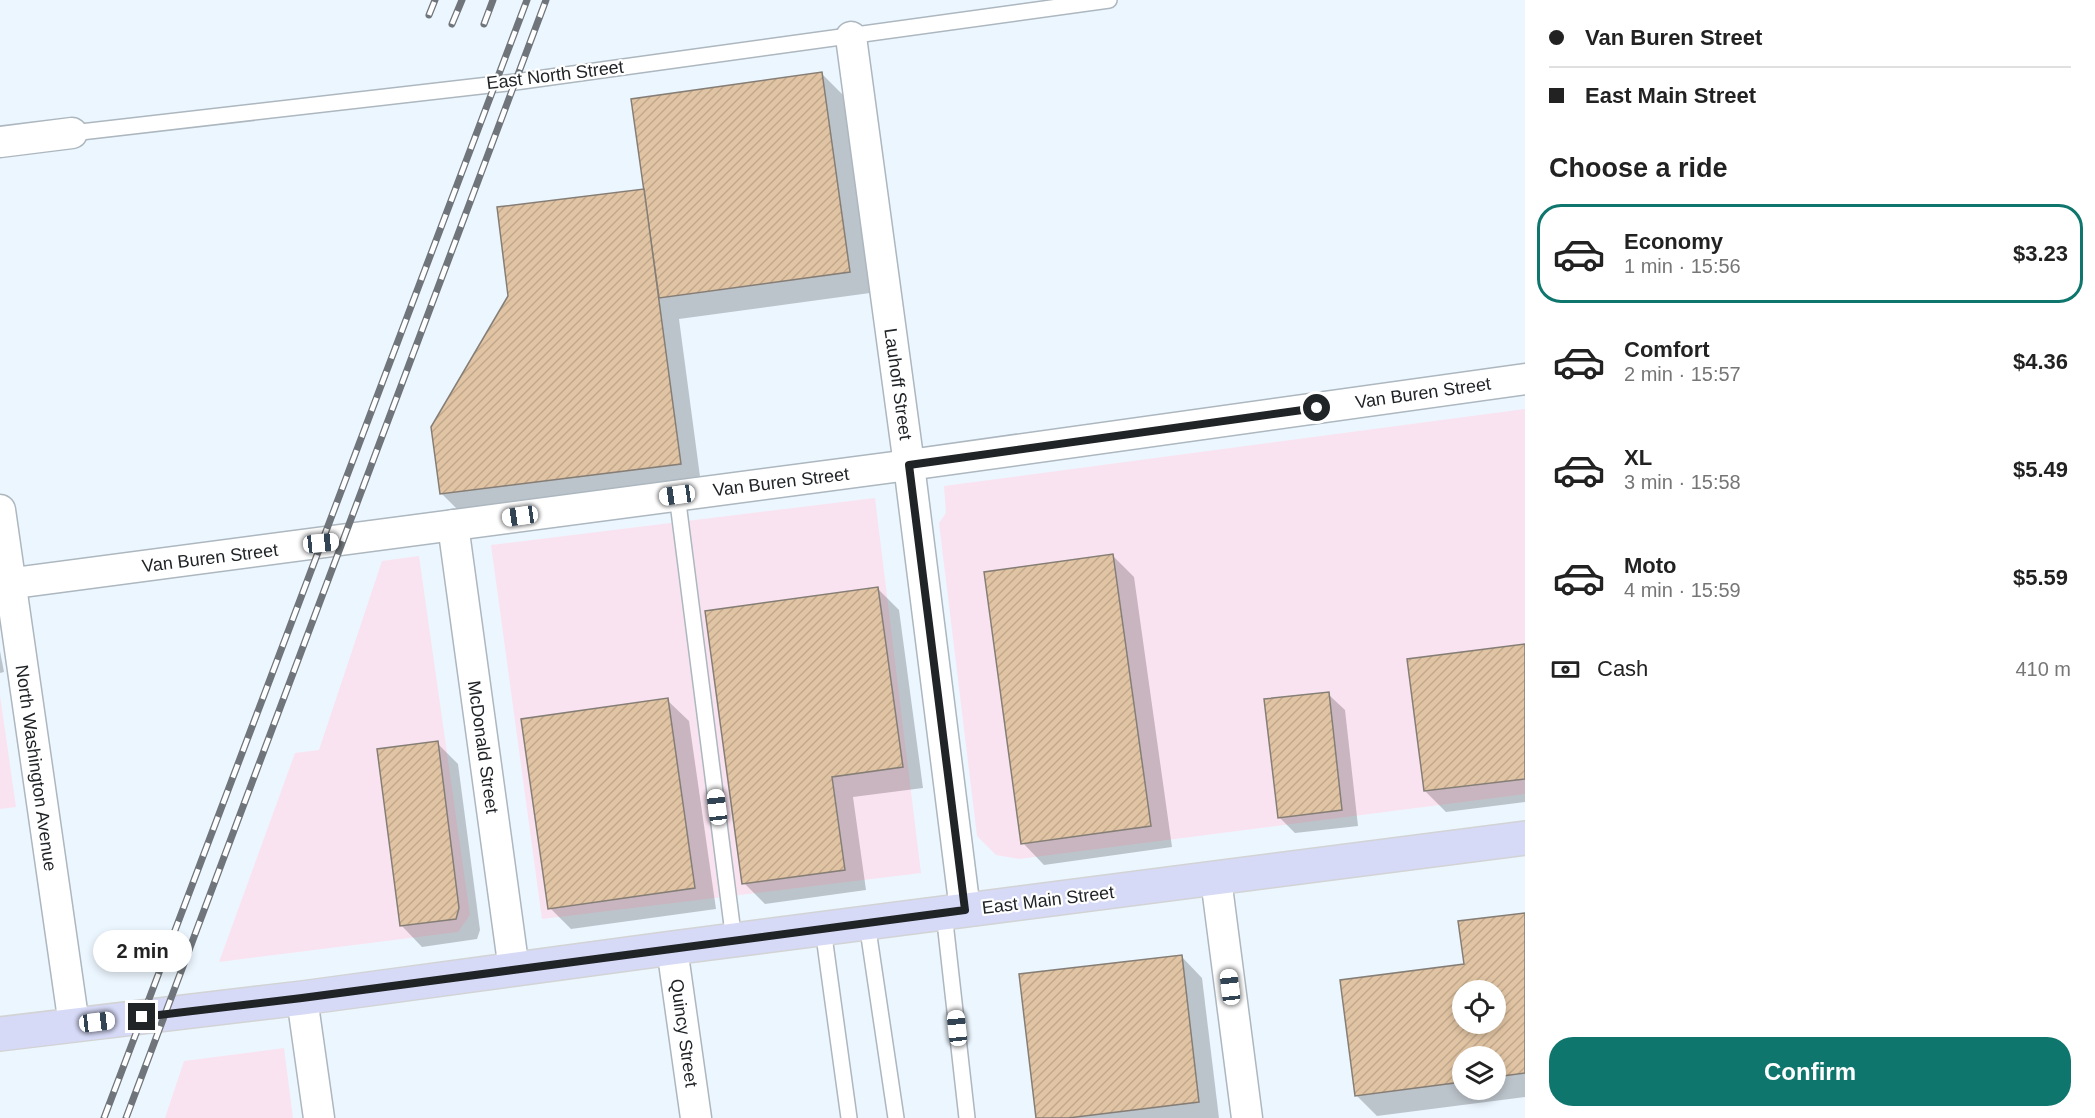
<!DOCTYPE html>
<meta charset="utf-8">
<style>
:root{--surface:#fff;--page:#f6f6f6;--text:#222;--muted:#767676;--line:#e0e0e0;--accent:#0f766e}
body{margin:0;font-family:Arial,sans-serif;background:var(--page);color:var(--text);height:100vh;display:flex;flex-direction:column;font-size:22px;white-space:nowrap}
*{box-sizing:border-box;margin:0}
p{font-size:20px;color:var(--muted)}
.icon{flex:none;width:33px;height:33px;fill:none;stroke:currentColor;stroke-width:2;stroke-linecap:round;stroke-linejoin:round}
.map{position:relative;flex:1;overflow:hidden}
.panel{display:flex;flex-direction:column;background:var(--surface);width:570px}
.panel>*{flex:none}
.guide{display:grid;align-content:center;height:132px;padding:0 24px;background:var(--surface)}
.controls{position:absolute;left:1452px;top:980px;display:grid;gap:12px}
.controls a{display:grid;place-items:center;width:54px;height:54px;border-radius:50%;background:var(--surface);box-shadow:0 3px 9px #0003;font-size:30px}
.end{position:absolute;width:27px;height:27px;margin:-14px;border:8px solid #202427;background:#fff;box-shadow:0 0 0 3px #fff}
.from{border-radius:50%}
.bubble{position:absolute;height:42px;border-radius:21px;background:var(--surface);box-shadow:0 3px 9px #0003;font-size:20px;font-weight:600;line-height:42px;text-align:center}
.car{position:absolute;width:18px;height:36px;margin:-18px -9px;border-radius:8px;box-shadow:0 0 4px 2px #0007;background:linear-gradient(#fff 24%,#345 0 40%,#fff 0 76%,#345 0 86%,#fff 0)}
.guide b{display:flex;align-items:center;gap:21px;height:57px;font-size:22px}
.guide b+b{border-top:2px solid var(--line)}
.guide i{width:15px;height:15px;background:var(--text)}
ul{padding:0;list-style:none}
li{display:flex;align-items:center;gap:18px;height:99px;margin:0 12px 9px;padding:0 12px;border:3px solid transparent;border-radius:24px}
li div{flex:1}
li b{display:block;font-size:22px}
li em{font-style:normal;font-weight:600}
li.active{border-color:var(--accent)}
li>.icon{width:54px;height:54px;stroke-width:1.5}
h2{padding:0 24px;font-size:27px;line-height:72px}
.pay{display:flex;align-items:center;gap:15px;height:66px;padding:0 24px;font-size:22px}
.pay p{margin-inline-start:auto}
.cta{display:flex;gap:12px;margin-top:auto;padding:12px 24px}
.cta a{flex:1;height:69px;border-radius:24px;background:var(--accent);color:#fff;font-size:24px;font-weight:600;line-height:69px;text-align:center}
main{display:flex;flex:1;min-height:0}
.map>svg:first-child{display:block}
.commercial{fill:#fae3f0}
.shadow{fill:#0003;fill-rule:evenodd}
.building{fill:url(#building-hatch);stroke:#857e76;stroke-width:1.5;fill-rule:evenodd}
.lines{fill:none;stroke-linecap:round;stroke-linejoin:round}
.lane-casing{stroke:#adb7bf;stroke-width:18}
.street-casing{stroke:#adb7bf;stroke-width:33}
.primary-casing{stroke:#d2d3d4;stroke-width:36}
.lane{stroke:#fff;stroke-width:15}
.street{stroke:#fff;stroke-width:30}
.primary{stroke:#d7daf7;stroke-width:33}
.rail-casing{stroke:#6f757a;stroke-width:7}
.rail{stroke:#fff;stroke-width:4.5;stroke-dasharray:14;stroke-linecap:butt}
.route{stroke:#202427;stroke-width:8}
.labels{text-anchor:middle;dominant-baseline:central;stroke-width:4.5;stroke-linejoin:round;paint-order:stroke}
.street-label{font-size:18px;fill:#202427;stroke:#fff}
</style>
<main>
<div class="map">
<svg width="1525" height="1118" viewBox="0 0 1525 1118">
<defs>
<pattern id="building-hatch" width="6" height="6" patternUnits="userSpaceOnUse" patternTransform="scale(1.5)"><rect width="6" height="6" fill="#e1c4a3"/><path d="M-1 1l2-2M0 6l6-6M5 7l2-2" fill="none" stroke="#c1a88c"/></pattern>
</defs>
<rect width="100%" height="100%" fill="#ecf6fe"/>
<g class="commercial">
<polygon points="1525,409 1525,794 1019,859 996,855 977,836 939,523 946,513 944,486"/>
<polygon points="875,498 921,873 542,919 491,545"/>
<polygon points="419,556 470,915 458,932 219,962 295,753 319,750 382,561"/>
<polygon points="0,695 16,807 0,809"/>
<polygon points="284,1048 293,1118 165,1118 184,1061"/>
</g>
<g class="shadow">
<polygon points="822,74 843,95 870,293 679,319 701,484 463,515 441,493 645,190"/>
<polygon points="1113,556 1134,577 1172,847 1044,865 1023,843"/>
<polygon points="878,589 899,610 923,788 853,797 866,890 765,904 744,883"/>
<polygon points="1525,646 1525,802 1446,812 1425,791 1409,660"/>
<polygon points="0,651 4,672 0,673"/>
<polygon points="1328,694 1345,710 1358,826 1295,833 1279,817"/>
<polygon points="667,700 689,721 716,909 571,929 550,908"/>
<polygon points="437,743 458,764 480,930 477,939 422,947 401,925"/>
<path d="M1525,914V1097L1377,1116L1356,1095L1465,965L1460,923ZM1462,990H1496V1023H1462ZM1462,1056H1496V1089H1462Z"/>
<polygon points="1181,956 1202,978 1219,1118 1038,1118"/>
</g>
<g class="building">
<polygon points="822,72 850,272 659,298 631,99"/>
<polygon points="644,189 681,464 440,494 431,427 508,296 497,207"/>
<polygon points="1113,554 1151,826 1021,844 984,572"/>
<polygon points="878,587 903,767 832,777 845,870 742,884 705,611"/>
<polygon points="1525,644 1525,779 1424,791 1407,659"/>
<polygon points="1329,692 1342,810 1278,818 1264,699"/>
<polygon points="668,698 695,888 548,909 521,719"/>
<polygon points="438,741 459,908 456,919 400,926 377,749"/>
<path d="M1525,913V1073L1496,1077V1056H1462V1082L1355,1096L1340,980L1464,964L1458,921ZM1462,990H1496V1023H1462Z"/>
<polygon points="1182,955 1199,1102 1068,1118 1036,1118 1019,974"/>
</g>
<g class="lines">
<defs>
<g id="lane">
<polyline points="72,133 515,82 1109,0"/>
<polyline points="677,495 734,941"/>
<polyline points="944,913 967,1118"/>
<polyline points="867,923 896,1118"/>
<polyline points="823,929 849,1118"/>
</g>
<g id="street">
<polyline points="851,37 909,465 965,910"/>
<polyline points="0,142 72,133"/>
<polyline points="0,510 74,1025"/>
<polyline points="453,525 514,970"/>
<polyline points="0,585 909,465 1525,379"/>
<polyline points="1216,879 1247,1118"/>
<polyline points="672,948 696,1118"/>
<polyline points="302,998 319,1118"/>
</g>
<polyline id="primary" points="0,1034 302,998 672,948 1525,838"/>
</defs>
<use href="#lane" class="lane-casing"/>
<use href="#street" class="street-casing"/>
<use href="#primary" class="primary-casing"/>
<use href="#lane" class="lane"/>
<use href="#street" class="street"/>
<use href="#primary" class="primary"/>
<defs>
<g id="rail">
<polyline points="429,15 435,0"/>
<polyline points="452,24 462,0"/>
<polyline points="484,24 493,0"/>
<polyline points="104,1118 527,0"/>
<polyline points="126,1118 546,0"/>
</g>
</defs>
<use href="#rail" class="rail-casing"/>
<use href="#rail" class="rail"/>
</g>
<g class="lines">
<polyline class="route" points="142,1017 302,998 965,910 909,465 1317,408"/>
</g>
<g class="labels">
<g class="street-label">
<text transform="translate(555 75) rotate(-7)">East North Street</text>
<text transform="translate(898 384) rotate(82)">Lauhoff Street</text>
<text transform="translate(1423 393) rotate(-8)">Van Buren Street</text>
<text transform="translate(781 482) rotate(-7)">Van Buren Street</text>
<text transform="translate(210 558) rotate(-7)">Van Buren Street</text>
<text transform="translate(483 747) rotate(82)">McDonald Street</text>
<text transform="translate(36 768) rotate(82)">North Washington Avenue</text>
<text transform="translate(1048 900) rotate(-7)">East Main Street</text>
<text transform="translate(684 1033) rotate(82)">Quincy Street</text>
</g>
</g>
</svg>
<div class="controls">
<a><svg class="icon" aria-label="locate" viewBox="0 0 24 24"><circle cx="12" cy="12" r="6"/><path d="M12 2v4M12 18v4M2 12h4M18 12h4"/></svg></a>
<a><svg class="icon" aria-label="layers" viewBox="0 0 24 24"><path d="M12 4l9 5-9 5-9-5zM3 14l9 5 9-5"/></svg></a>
</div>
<i class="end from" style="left:1317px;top:408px"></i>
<i class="end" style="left:142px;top:1017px"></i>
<div class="bubble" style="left:93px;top:930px;width:99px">2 min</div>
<i class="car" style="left:677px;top:495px;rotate:262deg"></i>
<i class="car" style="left:520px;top:516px;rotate:262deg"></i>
<i class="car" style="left:321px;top:543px;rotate:84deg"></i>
<i class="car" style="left:717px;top:807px;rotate:353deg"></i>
<i class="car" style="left:1230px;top:987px;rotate:353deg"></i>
<i class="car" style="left:97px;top:1022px;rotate:83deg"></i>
<i class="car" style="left:957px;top:1028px;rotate:354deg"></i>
</div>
<section class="panel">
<div class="guide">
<b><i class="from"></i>Van Buren Street</b>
<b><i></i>East Main Street</b>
</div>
<h2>Choose a ride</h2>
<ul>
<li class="active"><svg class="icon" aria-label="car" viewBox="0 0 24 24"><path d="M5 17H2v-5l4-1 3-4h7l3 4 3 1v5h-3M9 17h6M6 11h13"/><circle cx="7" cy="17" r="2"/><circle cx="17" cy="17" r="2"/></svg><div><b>Economy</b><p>1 min · 15:56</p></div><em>$3.23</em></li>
<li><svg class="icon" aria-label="car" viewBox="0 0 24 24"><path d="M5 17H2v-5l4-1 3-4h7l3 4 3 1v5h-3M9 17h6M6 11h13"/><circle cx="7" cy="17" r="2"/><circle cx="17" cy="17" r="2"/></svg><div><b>Comfort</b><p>2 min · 15:57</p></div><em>$4.36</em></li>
<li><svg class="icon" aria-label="car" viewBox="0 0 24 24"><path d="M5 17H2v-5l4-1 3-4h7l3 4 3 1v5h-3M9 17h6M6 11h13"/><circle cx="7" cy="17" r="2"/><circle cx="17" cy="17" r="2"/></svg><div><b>XL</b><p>3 min · 15:58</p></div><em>$5.49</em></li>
<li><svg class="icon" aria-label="car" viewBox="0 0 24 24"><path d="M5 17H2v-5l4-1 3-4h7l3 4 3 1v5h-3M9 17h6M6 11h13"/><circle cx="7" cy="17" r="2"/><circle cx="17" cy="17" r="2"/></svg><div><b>Moto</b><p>4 min · 15:59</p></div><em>$5.59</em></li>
</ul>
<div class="pay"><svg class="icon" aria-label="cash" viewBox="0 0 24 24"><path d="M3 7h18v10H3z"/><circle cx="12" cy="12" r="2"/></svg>Cash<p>410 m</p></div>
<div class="cta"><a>Confirm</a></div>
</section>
</main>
